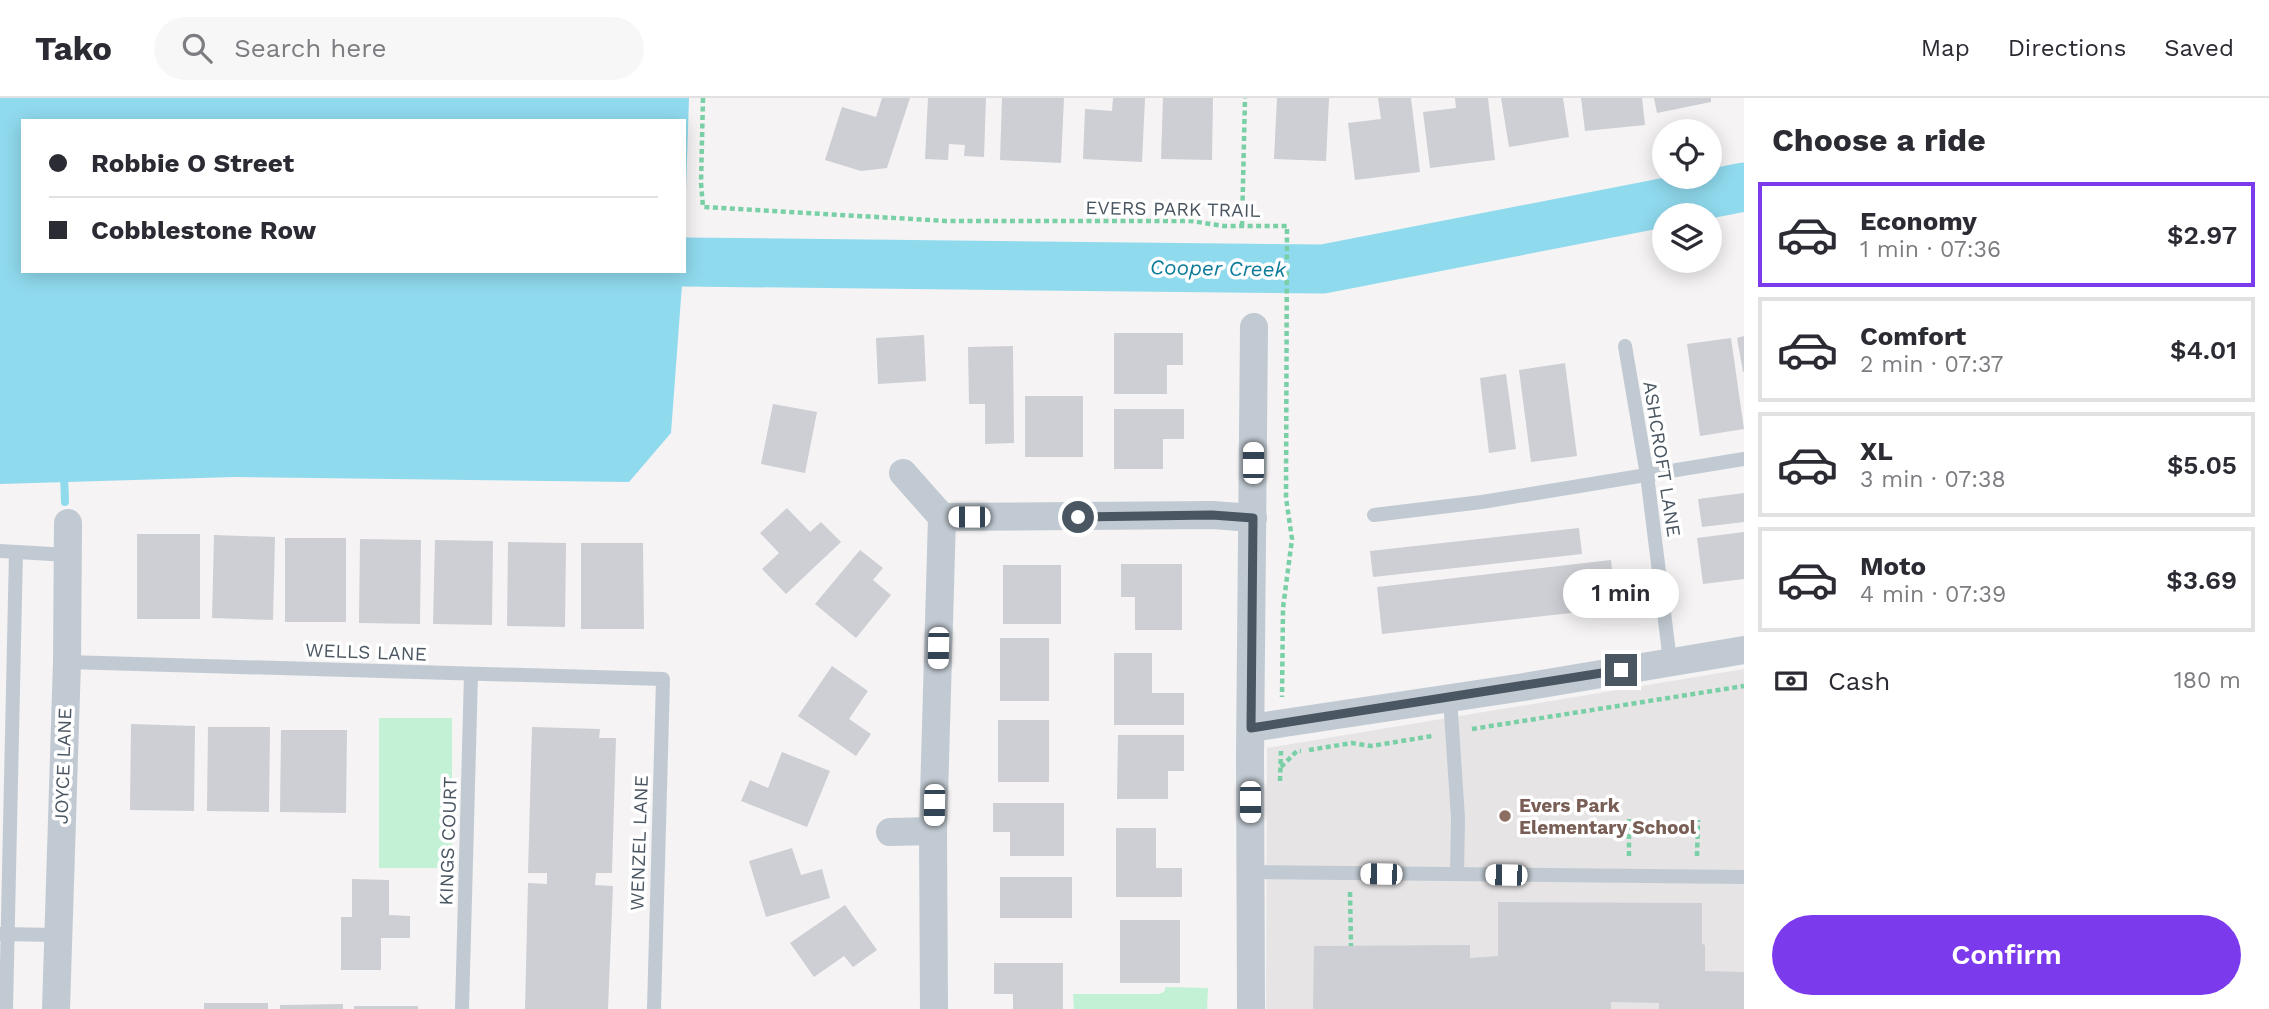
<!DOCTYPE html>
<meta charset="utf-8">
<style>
:root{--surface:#fff;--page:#f7f7f7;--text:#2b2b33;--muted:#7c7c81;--line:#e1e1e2;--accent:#7c3aed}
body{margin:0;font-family:"Work Sans",sans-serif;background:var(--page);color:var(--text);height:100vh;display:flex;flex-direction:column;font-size:26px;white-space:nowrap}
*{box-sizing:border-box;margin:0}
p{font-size:23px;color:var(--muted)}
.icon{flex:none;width:38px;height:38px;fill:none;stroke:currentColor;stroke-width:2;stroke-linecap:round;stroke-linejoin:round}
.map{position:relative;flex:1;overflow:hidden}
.side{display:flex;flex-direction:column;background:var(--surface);width:525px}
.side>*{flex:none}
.banner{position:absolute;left:21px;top:21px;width:665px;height:154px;border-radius:0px;box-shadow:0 4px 18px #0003;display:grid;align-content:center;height:154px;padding:0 28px;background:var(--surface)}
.buttons{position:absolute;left:1652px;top:21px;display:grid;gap:14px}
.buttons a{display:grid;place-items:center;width:70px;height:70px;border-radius:50%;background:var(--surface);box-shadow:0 4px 18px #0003;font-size:35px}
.end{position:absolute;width:32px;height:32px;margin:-16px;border:9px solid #4a5661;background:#fff;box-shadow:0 0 0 4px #fff}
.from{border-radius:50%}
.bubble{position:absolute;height:49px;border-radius:24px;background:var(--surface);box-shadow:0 4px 18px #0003;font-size:23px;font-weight:600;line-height:49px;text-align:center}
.car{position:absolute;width:21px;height:42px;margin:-21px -10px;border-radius:9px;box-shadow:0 0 5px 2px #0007;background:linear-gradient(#fff 24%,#345 0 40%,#fff 0 76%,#345 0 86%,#fff 0)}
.banner b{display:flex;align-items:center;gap:24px;height:66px;font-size:26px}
.banner b+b{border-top:2px solid var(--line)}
.banner i{width:18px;height:18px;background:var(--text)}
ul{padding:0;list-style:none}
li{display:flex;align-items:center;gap:21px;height:105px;margin:0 14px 10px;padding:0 14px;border:4px solid var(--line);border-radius:0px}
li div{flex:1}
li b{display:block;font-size:26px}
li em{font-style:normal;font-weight:600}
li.current{border-color:var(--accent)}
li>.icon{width:63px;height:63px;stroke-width:1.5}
h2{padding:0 28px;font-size:32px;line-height:84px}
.pay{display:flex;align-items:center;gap:18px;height:77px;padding:0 28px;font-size:26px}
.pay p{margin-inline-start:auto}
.cta{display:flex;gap:14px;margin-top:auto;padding:14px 28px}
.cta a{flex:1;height:80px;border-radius:42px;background:var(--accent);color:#fff;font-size:28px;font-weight:600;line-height:80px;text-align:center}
header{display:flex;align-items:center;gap:42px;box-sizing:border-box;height:98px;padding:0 35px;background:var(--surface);border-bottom:2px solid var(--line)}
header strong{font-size:33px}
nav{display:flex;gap:38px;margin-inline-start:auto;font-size:24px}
.search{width:490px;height:63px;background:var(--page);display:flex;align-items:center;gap:18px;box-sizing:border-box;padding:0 24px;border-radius:38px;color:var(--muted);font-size:26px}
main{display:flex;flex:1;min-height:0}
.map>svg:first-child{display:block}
.education{fill:#e6e4e5}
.green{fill:#c3f1d5}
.water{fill:#90daee}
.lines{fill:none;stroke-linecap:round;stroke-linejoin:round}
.stream{stroke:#90daee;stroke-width:8}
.river{stroke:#90daee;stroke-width:49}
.building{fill:#cdcfd5}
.path{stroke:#7ad0a6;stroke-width:4.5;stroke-dasharray:5 3.5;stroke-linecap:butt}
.lane{stroke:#c1cad2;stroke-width:14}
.street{stroke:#c1cad2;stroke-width:28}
.route{stroke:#4a5661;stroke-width:9}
.education-dot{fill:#8d6e63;stroke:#fff;stroke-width:2.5}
.labels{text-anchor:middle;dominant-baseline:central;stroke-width:7;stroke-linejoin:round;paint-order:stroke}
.street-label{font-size:19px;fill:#4a5661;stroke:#fff}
.education-label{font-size:19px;font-weight:bold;fill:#785e54;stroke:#fff;text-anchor:start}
.water-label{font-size:21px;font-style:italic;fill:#0c7c9b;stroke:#fff}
</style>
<header>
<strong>Tako</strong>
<div class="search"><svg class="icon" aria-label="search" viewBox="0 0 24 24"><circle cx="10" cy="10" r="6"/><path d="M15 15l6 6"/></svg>Search here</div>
<nav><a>Map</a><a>Directions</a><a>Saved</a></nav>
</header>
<main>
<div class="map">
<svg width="1744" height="911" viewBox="0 0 1744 911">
<rect width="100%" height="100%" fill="#f5f3f3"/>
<polygon class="education" points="1744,571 1744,911 1266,911 1267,650"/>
<g class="green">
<rect x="379" y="620" width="73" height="150"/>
<polygon points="1166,889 1208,890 1207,911 1074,911 1073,896 1159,896 1164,894"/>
</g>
<polygon class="water" points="0,0 689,0 684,154 684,23 23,23 23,173 683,173 671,335 629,384 234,379 0,386"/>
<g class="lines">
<polyline class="stream" points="64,375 65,404"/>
<polyline class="river" points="684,164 1323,171 1744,89"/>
</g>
<g class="building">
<polygon points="882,0 910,0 887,70 861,73 825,62 842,9 876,19"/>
<polygon points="928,0 986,0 984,59 964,58 965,47 949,46 948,62 925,61"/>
<polygon points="1002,0 1064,0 1061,65 1000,62"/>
<polygon points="1113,0 1145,0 1142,64 1083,61 1085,11 1112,13"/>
<polygon points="1163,0 1213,0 1212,62 1161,61"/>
<polygon points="1277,0 1329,0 1326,63 1274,61"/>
<polygon points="1378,0 1411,0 1420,74 1355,82 1348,25 1381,21"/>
<polygon points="1455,0 1488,0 1495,62 1430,70 1423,14 1456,10"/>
<polygon points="1501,0 1563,0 1569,39 1509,49"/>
<polygon points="1581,0 1642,0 1645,27 1585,33"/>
<polygon points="1654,0 1711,0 1711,4 1657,15"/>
<polygon points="1114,235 1183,235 1183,267 1167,267 1167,296 1114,296"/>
<polygon points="924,237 926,283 878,286 876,240"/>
<polygon points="1744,238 1744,274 1743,274 1737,240"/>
<polygon points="1731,240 1744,331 1700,338 1687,246"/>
<polygon points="1013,248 1014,345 985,346 985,306 969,306 968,249"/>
<polygon points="1565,265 1577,358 1531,364 1519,272"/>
<polygon points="1506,276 1516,351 1489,355 1480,280"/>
<rect x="1025" y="298" width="58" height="61"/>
<polygon points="773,306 817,314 805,375 761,366"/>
<polygon points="1114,311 1184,311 1184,341 1163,341 1163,371 1114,371"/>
<polygon points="1744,395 1744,424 1702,429 1698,401"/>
<polygon points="787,410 810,434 821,424 841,444 786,496 762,471 779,455 760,435"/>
<polygon points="1579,430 1582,456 1373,479 1370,453"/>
<polygon points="1744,434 1744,481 1703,486 1697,440"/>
<rect x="137" y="436" width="63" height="85"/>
<polygon points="214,437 275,439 273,522 212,520"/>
<rect x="285" y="440" width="61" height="84"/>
<polygon points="360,441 421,442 420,526 359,525"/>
<polygon points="435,442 493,443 492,527 433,526"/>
<polygon points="508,444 566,445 565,529 507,528"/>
<polygon points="581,445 643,445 644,531 581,531"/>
<polygon points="860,452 883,470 873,482 891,497 856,540 815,506"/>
<polygon points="1611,462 1616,510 1382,536 1377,489"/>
<polygon points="1121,466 1182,466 1182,532 1135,532 1135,499 1121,499"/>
<rect x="1003" y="467" width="58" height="59"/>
<rect x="1000" y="540" width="49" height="63"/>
<polygon points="1114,555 1152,555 1152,595 1184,595 1184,627 1114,627"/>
<polygon points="832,568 868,593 849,621 871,636 856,658 798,618"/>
<rect x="998" y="622" width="51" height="62"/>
<polygon points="131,626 195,628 194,713 130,712"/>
<polygon points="208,629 270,629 269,714 207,713"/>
<polygon points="532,629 600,631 599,640 616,640 612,775 596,775 595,787 613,788 608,911 525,911 528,785 547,786 547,775 528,775"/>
<polygon points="281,632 347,632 346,715 280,714"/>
<polygon points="1118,637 1184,637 1184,673 1168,673 1168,701 1117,701"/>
<polygon points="782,654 830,673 807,729 741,703 750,682 768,690"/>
<polygon points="993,705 1064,705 1064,758 1010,758 1010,734 993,734"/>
<polygon points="1116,730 1156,730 1156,770 1182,770 1182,799 1116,799"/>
<polygon points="792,750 801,777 822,771 830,800 766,819 749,763"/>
<rect x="1000" y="779" width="72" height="41"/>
<polygon points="352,781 389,782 389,817 410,818 410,840 381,840 381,872 341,872 341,819 352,819"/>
<polygon points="1498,804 1702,805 1702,846 1705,847 1705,873 1744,874 1744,911 1659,911 1659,905 1611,904 1611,911 1313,911 1314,848 1470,847 1470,860 1498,858"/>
<polygon points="845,807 877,852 853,869 844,858 814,879 790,845"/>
<rect x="1120" y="822" width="60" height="63"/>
<polygon points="994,865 1063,865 1063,911 1013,911 1013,896 994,896"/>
<rect x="204" y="905" width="64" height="6"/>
<polygon points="343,906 343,911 280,911 280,907"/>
<rect x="354" y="908" width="64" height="3"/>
</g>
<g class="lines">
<g class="path">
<polyline points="703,0 701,85 703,109 946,123 1191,123 1224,128 1287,128 1286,400 1292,441 1283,510 1282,599"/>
<polyline points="1242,128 1245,0"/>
<polyline points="1472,631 1744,588"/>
<polyline points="1309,652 1352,645 1371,648 1432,638"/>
<polyline points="1281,669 1297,653 1301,653"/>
<polyline points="1280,683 1281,653"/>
<polyline points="1629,758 1629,721"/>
<polyline points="1697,758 1698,722"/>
<polyline points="1350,794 1351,848"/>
</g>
<g class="lane">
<polyline points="1625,248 1647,377 1670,563"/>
<polyline points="1374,417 1482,404 1744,361"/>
<polyline points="0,453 68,457"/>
<polyline points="67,564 663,581 654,911"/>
<polyline points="1450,600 1458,720 1457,776"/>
<polyline points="1251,774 1744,779"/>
<polyline points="0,836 57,837"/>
<polyline points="6,911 16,454"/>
<polyline points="462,911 471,576"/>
</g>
<g class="street">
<polyline points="903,375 942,419 933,733 934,911"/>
<polyline points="942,419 1212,417 1253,420"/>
<polyline points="1251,630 1524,589 1744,552"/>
<polyline points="890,734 933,733"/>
<polyline points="56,911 67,564 68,425"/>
<polyline points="1251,911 1250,657 1254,229"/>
</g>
</g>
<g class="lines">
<polyline class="route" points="1078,419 1212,417 1253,420 1251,630 1621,572"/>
</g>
<circle class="education-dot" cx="1505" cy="718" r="7"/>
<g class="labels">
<g class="street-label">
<text transform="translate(1173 111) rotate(1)">EVERS PARK TRAIL</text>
<text transform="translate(1662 361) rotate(81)">ASHCROFT LANE</text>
<text transform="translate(366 554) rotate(2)">WELLS LANE</text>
<text transform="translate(63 668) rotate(-88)">JOYCE LANE</text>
<text transform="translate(448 743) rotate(-88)">KINGS COURT</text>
<text transform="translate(639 745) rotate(-88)">WENZEL LANE</text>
</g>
<g class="education-label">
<text x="1519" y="707">Evers Park<tspan x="1519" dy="22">Elementary School</tspan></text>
</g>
<g class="water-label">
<text transform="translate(1218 170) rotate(1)">Cooper Creek</text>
</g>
</g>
</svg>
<div class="buttons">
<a><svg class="icon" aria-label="locate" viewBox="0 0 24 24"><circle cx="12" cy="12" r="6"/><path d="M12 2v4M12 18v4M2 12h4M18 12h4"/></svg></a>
<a><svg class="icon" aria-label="layers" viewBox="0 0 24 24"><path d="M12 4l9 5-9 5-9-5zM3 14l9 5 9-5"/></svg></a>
</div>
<i class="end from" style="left:1078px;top:419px"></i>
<i class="end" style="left:1621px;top:572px"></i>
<div class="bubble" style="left:1563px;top:471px;width:116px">1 min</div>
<i class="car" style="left:1253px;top:365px;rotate:0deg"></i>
<i class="car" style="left:969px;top:419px;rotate:270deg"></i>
<i class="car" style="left:938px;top:550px;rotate:181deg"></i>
<i class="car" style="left:1250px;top:704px;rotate:180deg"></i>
<i class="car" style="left:934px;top:707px;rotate:181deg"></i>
<i class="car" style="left:1381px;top:776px;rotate:271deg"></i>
<i class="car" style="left:1506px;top:777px;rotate:271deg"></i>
<div class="banner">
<b><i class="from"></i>Robbie O Street</b>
<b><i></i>Cobblestone Row</b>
</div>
</div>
<section class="side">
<h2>Choose a ride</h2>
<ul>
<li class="current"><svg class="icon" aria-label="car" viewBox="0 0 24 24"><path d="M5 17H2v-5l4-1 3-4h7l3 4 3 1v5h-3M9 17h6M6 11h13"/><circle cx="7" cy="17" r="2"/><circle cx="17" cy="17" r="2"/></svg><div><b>Economy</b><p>1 min · 07:36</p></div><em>$2.97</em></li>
<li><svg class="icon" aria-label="car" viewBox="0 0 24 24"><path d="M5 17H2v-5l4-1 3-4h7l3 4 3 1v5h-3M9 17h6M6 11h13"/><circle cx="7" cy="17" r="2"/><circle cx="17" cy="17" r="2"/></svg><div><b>Comfort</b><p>2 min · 07:37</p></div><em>$4.01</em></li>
<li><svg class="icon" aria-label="car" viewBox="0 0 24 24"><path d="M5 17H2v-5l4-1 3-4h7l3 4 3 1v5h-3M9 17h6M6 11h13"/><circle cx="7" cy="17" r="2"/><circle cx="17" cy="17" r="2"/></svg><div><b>XL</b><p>3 min · 07:38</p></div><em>$5.05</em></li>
<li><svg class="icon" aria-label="car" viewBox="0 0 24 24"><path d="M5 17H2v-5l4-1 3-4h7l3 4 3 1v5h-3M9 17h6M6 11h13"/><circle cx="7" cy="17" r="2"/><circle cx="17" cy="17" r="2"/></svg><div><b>Moto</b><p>4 min · 07:39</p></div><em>$3.69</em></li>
</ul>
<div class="pay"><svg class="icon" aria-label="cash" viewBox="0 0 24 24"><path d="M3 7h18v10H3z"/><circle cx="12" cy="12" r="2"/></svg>Cash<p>180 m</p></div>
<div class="cta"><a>Confirm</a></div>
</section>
</main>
